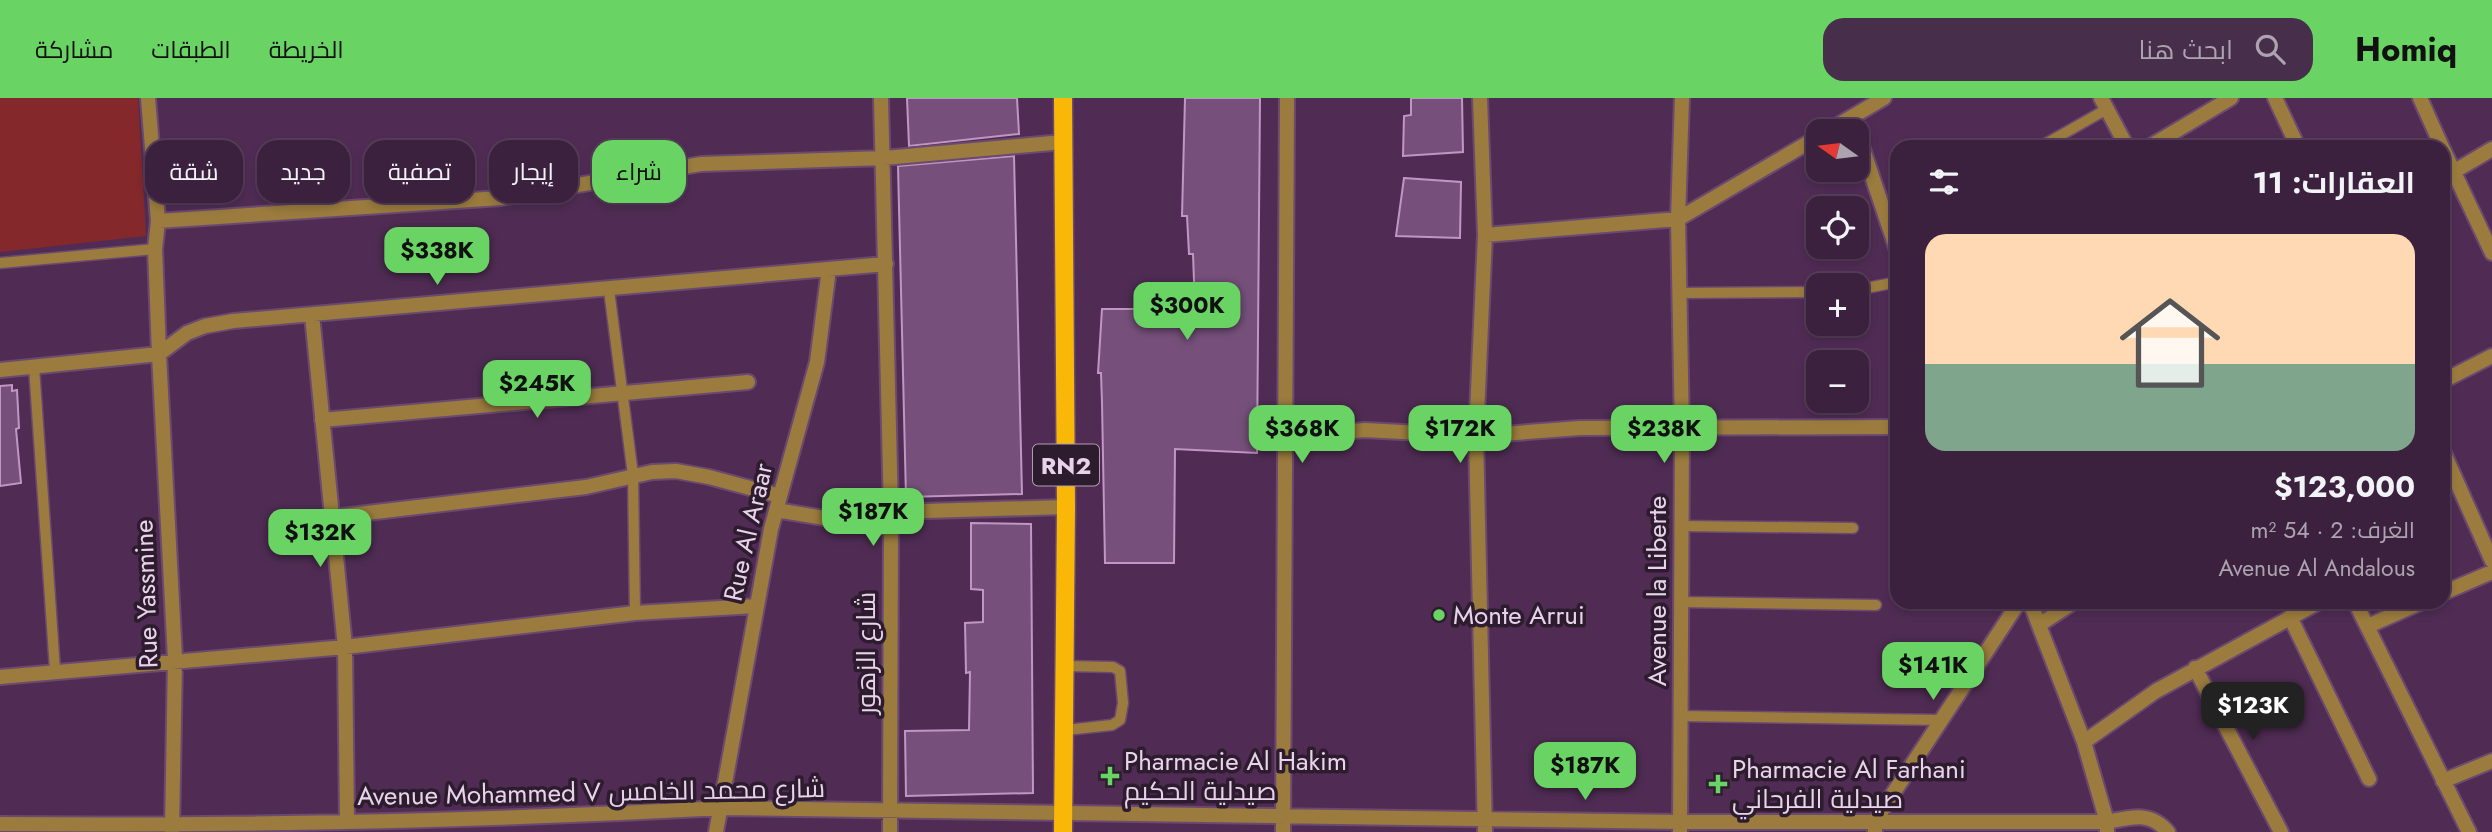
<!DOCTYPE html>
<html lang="ar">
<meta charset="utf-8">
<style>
:root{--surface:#3c213f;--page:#472e4a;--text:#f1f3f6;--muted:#aca3b0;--line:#553e59;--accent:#69d464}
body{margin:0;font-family:Jost,Cairo,sans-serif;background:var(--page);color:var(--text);direction:rtl;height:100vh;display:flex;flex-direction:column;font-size:26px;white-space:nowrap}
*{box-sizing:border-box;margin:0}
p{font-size:23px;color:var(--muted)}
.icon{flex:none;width:38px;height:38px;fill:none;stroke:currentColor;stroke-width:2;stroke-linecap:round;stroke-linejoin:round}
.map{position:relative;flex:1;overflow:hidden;direction:ltr}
.sheet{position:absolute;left:1890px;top:42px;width:560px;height:469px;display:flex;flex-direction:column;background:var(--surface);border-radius:21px;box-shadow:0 4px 10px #0003,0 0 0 2px var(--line);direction:rtl}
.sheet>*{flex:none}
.top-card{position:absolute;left:21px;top:42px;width:665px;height:63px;direction:rtl;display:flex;gap:14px}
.needle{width:46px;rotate:284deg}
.tools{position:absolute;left:1806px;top:21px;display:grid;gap:14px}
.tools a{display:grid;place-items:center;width:63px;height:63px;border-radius:14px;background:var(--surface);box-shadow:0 4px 10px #0003,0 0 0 2px var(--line);font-size:35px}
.price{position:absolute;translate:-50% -60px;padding:0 16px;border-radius:14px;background:var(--accent);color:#111;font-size:23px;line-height:46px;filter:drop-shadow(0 2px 4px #0008)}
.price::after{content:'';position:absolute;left:50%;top:42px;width:21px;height:16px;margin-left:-10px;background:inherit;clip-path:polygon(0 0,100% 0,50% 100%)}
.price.selected{background:#222;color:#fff}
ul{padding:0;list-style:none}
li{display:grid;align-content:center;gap:14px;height:371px;padding:0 35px}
li span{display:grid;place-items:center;height:217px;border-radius:21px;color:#555}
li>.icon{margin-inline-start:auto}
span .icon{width:126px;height:126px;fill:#fffc;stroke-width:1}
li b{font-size:30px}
h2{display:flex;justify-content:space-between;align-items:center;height:84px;padding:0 35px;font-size:30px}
.pill{padding:0 24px;border-radius:21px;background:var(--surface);box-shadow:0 4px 10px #0003,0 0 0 2px var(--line);font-size:24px;line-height:63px}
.pill.selected{background:var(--accent);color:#111}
header{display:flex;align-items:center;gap:42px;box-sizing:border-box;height:98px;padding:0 35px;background:var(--accent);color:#111}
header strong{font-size:33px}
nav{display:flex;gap:38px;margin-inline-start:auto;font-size:24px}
.search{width:490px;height:63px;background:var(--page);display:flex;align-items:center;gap:18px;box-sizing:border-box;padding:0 24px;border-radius:21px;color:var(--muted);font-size:26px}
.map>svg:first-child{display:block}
.green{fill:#84282b}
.building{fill:#76507b;stroke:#c096c5;stroke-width:2}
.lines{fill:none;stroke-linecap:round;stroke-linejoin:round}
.lane-casing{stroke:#6b4a6f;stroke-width:13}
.street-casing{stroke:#6b4a6f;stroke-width:18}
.primary-casing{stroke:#6b4a6f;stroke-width:21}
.lane{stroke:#9b7c3e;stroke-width:10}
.street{stroke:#9b7c3e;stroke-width:14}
.primary{stroke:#f9b808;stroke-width:18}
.poi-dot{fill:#69d464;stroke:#2c1c2e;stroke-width:2.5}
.labels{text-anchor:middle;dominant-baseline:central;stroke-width:7;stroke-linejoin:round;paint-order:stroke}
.shield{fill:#2c1c2e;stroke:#b09cb2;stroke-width:2}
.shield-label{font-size:24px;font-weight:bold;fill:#e8d3eb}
.street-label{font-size:26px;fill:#e8d3eb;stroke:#2c1c2e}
.poi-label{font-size:26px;fill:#e8d3eb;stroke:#2c1c2e;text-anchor:start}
</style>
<header>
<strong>Homiq</strong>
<div class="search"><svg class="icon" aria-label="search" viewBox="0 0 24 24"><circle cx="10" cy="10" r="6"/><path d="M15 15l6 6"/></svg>ابحث هنا</div>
<nav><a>الخريطة</a><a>الطبقات</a><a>مشاركة</a></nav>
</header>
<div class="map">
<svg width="2492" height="734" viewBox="0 0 2492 734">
<rect width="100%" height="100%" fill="#502c54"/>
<path class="green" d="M0,0H138L146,138L0,154Z"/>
<path class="building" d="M907,0H1017L1019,36L909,48Z
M1185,0H1260L1257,355L1175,351L1174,465H1105L1102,305L1101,275H1098L1102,211H1195L1193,156H1189L1187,118H1182Z
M1411,0H1462L1463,54L1403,58L1404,18L1411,17Z
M1014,58L1022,396L906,399L898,68Z
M1404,80L1461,84L1460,140L1396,138Z
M12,287V293L17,292L19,330L16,331L21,385L0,388V288Z
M971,425L1031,426L1033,695L906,698L905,633L969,632L970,574L966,575L965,525L983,524V492L971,491Z"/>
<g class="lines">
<g class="lane-casing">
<path id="lane" d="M2040,49L2107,11
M0,165L155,151
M609,192L633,377L635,515
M1857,192L1897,184
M1679,195L1818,194
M34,269L55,572
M1682,428L1853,430
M1681,504L1876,507
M1066,568L1113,569L1120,573L1123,605L1120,622L1112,627L1066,632
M1680,618L1942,622"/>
</g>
<g class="street-casing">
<path id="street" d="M148,0L158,123L155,151L159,256L175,561L172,734
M881,0L891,414L890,734
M1480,0L1485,137L1476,338L1485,734
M2101,0L2127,49
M2275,0L2298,49
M2420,0L2442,49
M1852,19L1897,152
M1828,33L1884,0
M2149,49L2231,0
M2443,51L2492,155
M2443,80L2492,51
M158,123L501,100L701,66L884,60L1063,44
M1485,137L1678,121L1818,39
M312,217L345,549L347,723
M0,272L159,256L187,235L205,228L233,223L886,166
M2443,283L2492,258
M322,322L748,284
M1284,339L1365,332L1476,338L1580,330L1897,329
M2443,353L2492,463
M776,412L891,431
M891,414L1066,409
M333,419L586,389L652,374L676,373L709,379L780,398
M2443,495L2492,474
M2030,504L2084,644L2107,724V734
M2355,504L2469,734
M2290,519L2369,681
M2039,527L2074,504
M2368,528L2422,504
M2195,570L2281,734
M0,579L345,549L635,515L756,508
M2084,644L2156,593L2319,504
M2443,683L2492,663
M0,726C241,728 482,723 723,710L1680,724H2107C2131,719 2150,713 2168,734
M716,734L771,431L817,264L829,171
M1283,734L1287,0
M1680,734L1682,332L1678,121L1682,0
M1875,734V723L2019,504"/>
</g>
<g class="primary-casing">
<path id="primary" d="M1063,0L1066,409L1063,734"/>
</g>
<use href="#lane" class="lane"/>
<use href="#street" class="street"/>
<use href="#primary" class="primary"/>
</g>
<g class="poi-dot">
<circle cx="1439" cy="517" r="7"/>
<path d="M1106.5 667.5h7v7h7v7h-7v7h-7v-7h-7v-7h7z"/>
<path d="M1714.5 675.5h7v7h7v7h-7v7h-7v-7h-7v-7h7z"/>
</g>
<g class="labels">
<rect class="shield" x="1033" y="346.5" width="66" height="41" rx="5"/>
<g class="shield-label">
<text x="1066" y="367">RN2</text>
</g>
<g class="street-label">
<text transform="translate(748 434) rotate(-77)">Rue Al Araar</text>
<text transform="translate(1657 493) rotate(-90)">Avenue la Liberte</text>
<text transform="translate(146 496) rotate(-92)">Rue Yassmine</text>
<text transform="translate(866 555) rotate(-90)">شارع الزهور</text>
<text transform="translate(591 694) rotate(-1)">Avenue Mohammed V شارع محمد الخامس</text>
</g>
<g class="poi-label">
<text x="1453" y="517">Monte Arrui</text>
<text x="1124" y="663">Pharmacie Al Hakim<tspan x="1124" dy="30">صيدلية الحكيم</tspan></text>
<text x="1732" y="671">Pharmacie Al Farhani<tspan x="1732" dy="30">صيدلية الفرحاني</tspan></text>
</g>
</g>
</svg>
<div class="tools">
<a><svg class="needle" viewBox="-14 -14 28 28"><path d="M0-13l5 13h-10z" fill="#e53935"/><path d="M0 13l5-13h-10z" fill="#aca3b0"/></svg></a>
<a><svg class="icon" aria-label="locate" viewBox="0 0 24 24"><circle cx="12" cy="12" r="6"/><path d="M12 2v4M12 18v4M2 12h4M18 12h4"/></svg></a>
<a>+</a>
<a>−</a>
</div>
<b class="price" style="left:437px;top:189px">$338K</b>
<b class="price" style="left:1187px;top:244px">$300K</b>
<b class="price" style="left:537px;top:322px">$245K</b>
<b class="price" style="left:1302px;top:367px">$368K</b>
<b class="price" style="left:1460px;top:367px">$172K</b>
<b class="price" style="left:1664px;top:367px">$238K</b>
<b class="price" style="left:873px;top:450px">$187K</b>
<b class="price" style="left:320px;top:471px">$132K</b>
<b class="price" style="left:1933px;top:604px">$141K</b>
<b class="price selected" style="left:2253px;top:644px">$123K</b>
<b class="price" style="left:1585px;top:704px">$187K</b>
<div class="top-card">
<a class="pill selected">شراء</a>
<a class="pill">إيجار</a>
<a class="pill">تصفية</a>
<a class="pill">جديد</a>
<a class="pill">شقة</a>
</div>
<section class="sheet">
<h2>العقارات: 11<svg class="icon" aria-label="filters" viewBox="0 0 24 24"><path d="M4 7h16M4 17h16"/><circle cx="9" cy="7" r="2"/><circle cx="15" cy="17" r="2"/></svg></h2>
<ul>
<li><span style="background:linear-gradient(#ffd9b3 60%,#7fa58c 0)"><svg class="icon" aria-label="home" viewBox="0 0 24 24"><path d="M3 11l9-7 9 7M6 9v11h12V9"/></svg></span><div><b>$123,000</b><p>الغرف: 2 · 54 m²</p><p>Avenue Al Andalous</p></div></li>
</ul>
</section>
</div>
